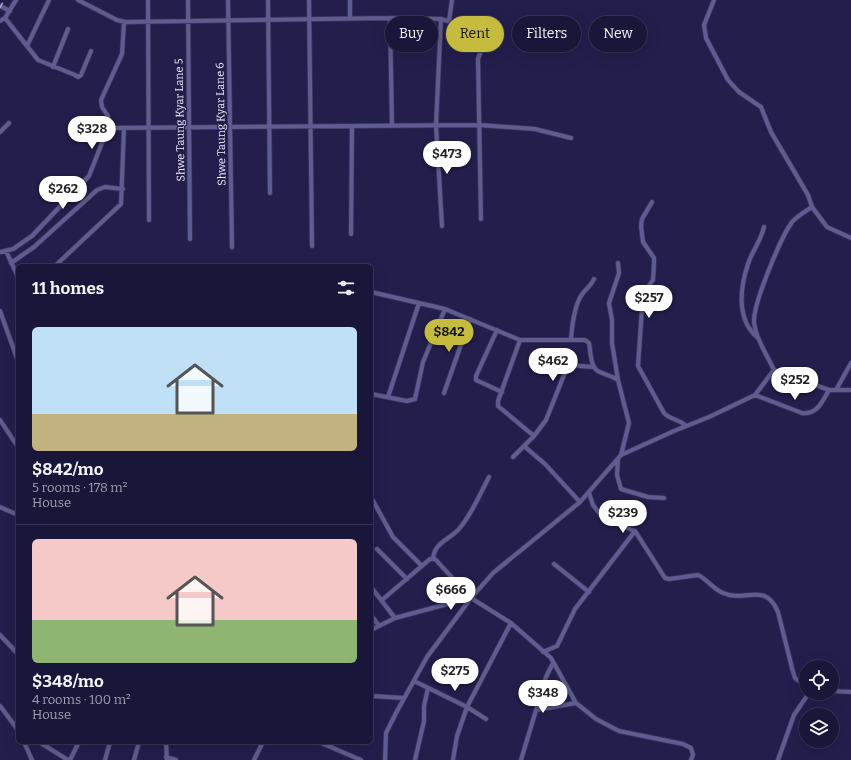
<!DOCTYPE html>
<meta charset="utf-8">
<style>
:root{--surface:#1a1639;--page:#231f41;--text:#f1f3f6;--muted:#9f9fae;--line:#383553;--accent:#c5bc3d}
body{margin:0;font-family:Bitter,serif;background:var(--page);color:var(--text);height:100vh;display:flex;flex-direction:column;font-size:15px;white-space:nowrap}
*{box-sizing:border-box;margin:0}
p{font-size:13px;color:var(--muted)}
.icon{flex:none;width:22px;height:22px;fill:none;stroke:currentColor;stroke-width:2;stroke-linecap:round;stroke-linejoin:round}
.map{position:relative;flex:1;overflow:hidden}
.side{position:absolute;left:16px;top:264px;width:357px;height:480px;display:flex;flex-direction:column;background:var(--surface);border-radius:6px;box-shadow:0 4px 16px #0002,0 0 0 1px var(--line)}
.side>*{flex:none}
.top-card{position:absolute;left:385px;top:16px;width:380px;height:36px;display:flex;gap:8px}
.controls{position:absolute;left:799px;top:660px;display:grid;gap:8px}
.controls a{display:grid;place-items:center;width:40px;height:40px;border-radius:50%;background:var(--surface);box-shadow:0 4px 16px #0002,0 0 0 1px var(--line);font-size:20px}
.price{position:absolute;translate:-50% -34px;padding:0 9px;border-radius:14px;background:#fff;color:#222;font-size:13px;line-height:26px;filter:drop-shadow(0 1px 2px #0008)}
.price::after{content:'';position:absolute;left:50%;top:24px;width:12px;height:9px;margin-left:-6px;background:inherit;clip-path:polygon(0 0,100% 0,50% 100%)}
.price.active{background:var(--accent);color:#111}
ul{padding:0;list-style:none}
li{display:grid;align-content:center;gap:8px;height:212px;padding:0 16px}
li+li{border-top:1px solid var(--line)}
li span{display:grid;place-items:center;height:124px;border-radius:6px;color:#555}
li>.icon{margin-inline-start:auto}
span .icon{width:72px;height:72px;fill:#fffc;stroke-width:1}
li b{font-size:17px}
h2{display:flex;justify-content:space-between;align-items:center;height:48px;padding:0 16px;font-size:17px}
.chip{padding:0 14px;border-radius:18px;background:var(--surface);box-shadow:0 4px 16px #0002,0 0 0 1px var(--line);font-size:14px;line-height:36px}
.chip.active{background:var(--accent);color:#111}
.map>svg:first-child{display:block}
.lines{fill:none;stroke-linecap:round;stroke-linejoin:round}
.street-casing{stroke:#3f375c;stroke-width:5.5}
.street{stroke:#5f5c91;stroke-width:4}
.rail{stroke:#a8a7be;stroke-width:1.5;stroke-dasharray:6 3;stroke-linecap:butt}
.labels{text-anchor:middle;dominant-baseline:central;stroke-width:3;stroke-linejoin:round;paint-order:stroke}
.street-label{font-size:11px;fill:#eeeefa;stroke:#231e4c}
</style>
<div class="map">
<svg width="851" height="760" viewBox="0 0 851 760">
<rect width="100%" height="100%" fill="#231e4c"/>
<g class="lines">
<g class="street-casing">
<path id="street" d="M78,0L117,20L125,22L390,18L441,19L462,25L478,32L482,38L483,45L478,59L481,219
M148,0L149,220
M188,0L190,239
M228,0L232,247
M268,0L270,193
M309,0L312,246
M350,0V18
M714,0L704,25L706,38L728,80L739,92L761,107L771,132L808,195L812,207L827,227L851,238
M0,6L10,11
M5,18L38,60L75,75L78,77L81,75L91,51
M390,18L392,126
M441,19L436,125L442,226
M0,21L5,18L16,0
M449,21L452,0
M27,46L49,0
M53,67L68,29
M109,128L479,125L535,129L571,138
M0,132L9,123
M652,202L642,219L641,226L643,242L654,258V263L653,280L643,294L638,366L664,413C670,420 680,419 686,426
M812,207C806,211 797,216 792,222C781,237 753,304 754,322C756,339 767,355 774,370L829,390H836L851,363
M351,234L352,126
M6,251L18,277
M0,252L13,249L32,236L89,176L109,125L108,116L102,107L101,100L122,54L124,22
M11,263L34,247L97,190L105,187L123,189
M55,266L121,204L124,128
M371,292L445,309L520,340H585L589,343C591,352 590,369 600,372C606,375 612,376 618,380
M0,311L18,361
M497,330L476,376V380L502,392
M758,338C736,320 740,288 748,264C752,251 761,241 764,227
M571,339C572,326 574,304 583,293C587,288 591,286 594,279
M520,340L498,401V406L534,436
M836,390H851
M444,393L470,319
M371,394L407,401L415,399L423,362L445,309
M755,395L802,413C817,415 822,402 829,390
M388,397L419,303
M0,420L18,447
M524,446L545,464L580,502
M621,455L674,431L709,417L755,395L774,370
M513,457L534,436L546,420L568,365L593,367
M618,459L617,475L621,489L648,497L664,498
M589,493L593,505L604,519L635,531L665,578L669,579L698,575C707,579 713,589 723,593C745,603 765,581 778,612L792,668L795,678L806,686
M371,497L393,537L422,566
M0,507L18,515
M377,549L407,579
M433,558C435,542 449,540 459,529C472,514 480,494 489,477
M554,564L589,592
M371,587L395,618
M382,600L430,559H435L471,598L511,623L551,658L576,703L596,719L619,731L683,744L691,748L693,755L691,760
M371,615L379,626
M371,630L395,618L470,598
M0,635L18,654
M16,652L18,643
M543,652L557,646L575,609L635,531
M414,681L467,707L486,719
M832,691L851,692
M371,696L404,698
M0,706L18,730
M536,710L576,703
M24,742L32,760
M39,742L68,760
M166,742L167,760
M319,742L361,760
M166,757L176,760
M70,760L79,742
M105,760L110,742
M134,760L139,742
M254,760L263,742
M385,760L386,733L396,713L427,657L471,598L493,573L580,502L621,455L629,423L618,380L612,343V320L609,303L619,273L618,263
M415,760L424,721V706L428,688
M453,760L457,736L467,707L511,623
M521,760L546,677L553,663
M778,760L794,715L809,693"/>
</g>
<use href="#street" class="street"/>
<path class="rail" d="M0,8L4,0"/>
</g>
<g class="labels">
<g class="street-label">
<text transform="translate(180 120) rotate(-91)">Shwe Taung Kyar Lane 5</text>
<text transform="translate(221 124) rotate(-91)">Shwe Taung Kyar Lane 6</text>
</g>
</g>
</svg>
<div class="controls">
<a><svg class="icon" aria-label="locate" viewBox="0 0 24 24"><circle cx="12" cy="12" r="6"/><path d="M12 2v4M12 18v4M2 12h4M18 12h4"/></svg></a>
<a><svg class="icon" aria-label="layers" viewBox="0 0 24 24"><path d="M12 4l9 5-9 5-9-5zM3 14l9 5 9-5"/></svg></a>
</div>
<b class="price" style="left:92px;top:150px">$328</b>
<b class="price" style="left:447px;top:175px">$473</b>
<b class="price" style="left:63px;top:210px">$262</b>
<b class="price" style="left:649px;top:319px">$257</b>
<b class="price active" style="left:449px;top:353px">$842</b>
<b class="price" style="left:553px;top:382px">$462</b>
<b class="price" style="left:795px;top:401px">$252</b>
<b class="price" style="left:623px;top:534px">$239</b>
<b class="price" style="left:451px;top:611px">$666</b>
<b class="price" style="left:455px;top:692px">$275</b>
<b class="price" style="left:543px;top:714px">$348</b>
<div class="top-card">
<a class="chip">Buy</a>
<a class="chip active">Rent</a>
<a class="chip">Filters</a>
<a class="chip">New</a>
</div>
<section class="side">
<h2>11 homes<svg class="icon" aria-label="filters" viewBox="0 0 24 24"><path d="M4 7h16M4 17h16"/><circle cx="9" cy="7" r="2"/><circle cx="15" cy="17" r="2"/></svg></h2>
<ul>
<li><span style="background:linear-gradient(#bfe0f5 70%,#c2b280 0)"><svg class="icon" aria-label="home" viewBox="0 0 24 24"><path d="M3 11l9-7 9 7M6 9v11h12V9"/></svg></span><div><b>$842/mo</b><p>5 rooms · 178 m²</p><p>House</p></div></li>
<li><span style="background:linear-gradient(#f6c9c9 65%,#8fb573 0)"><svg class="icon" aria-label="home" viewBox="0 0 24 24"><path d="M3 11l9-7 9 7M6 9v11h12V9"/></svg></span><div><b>$348/mo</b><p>4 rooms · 100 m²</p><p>House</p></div></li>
</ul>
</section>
</div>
